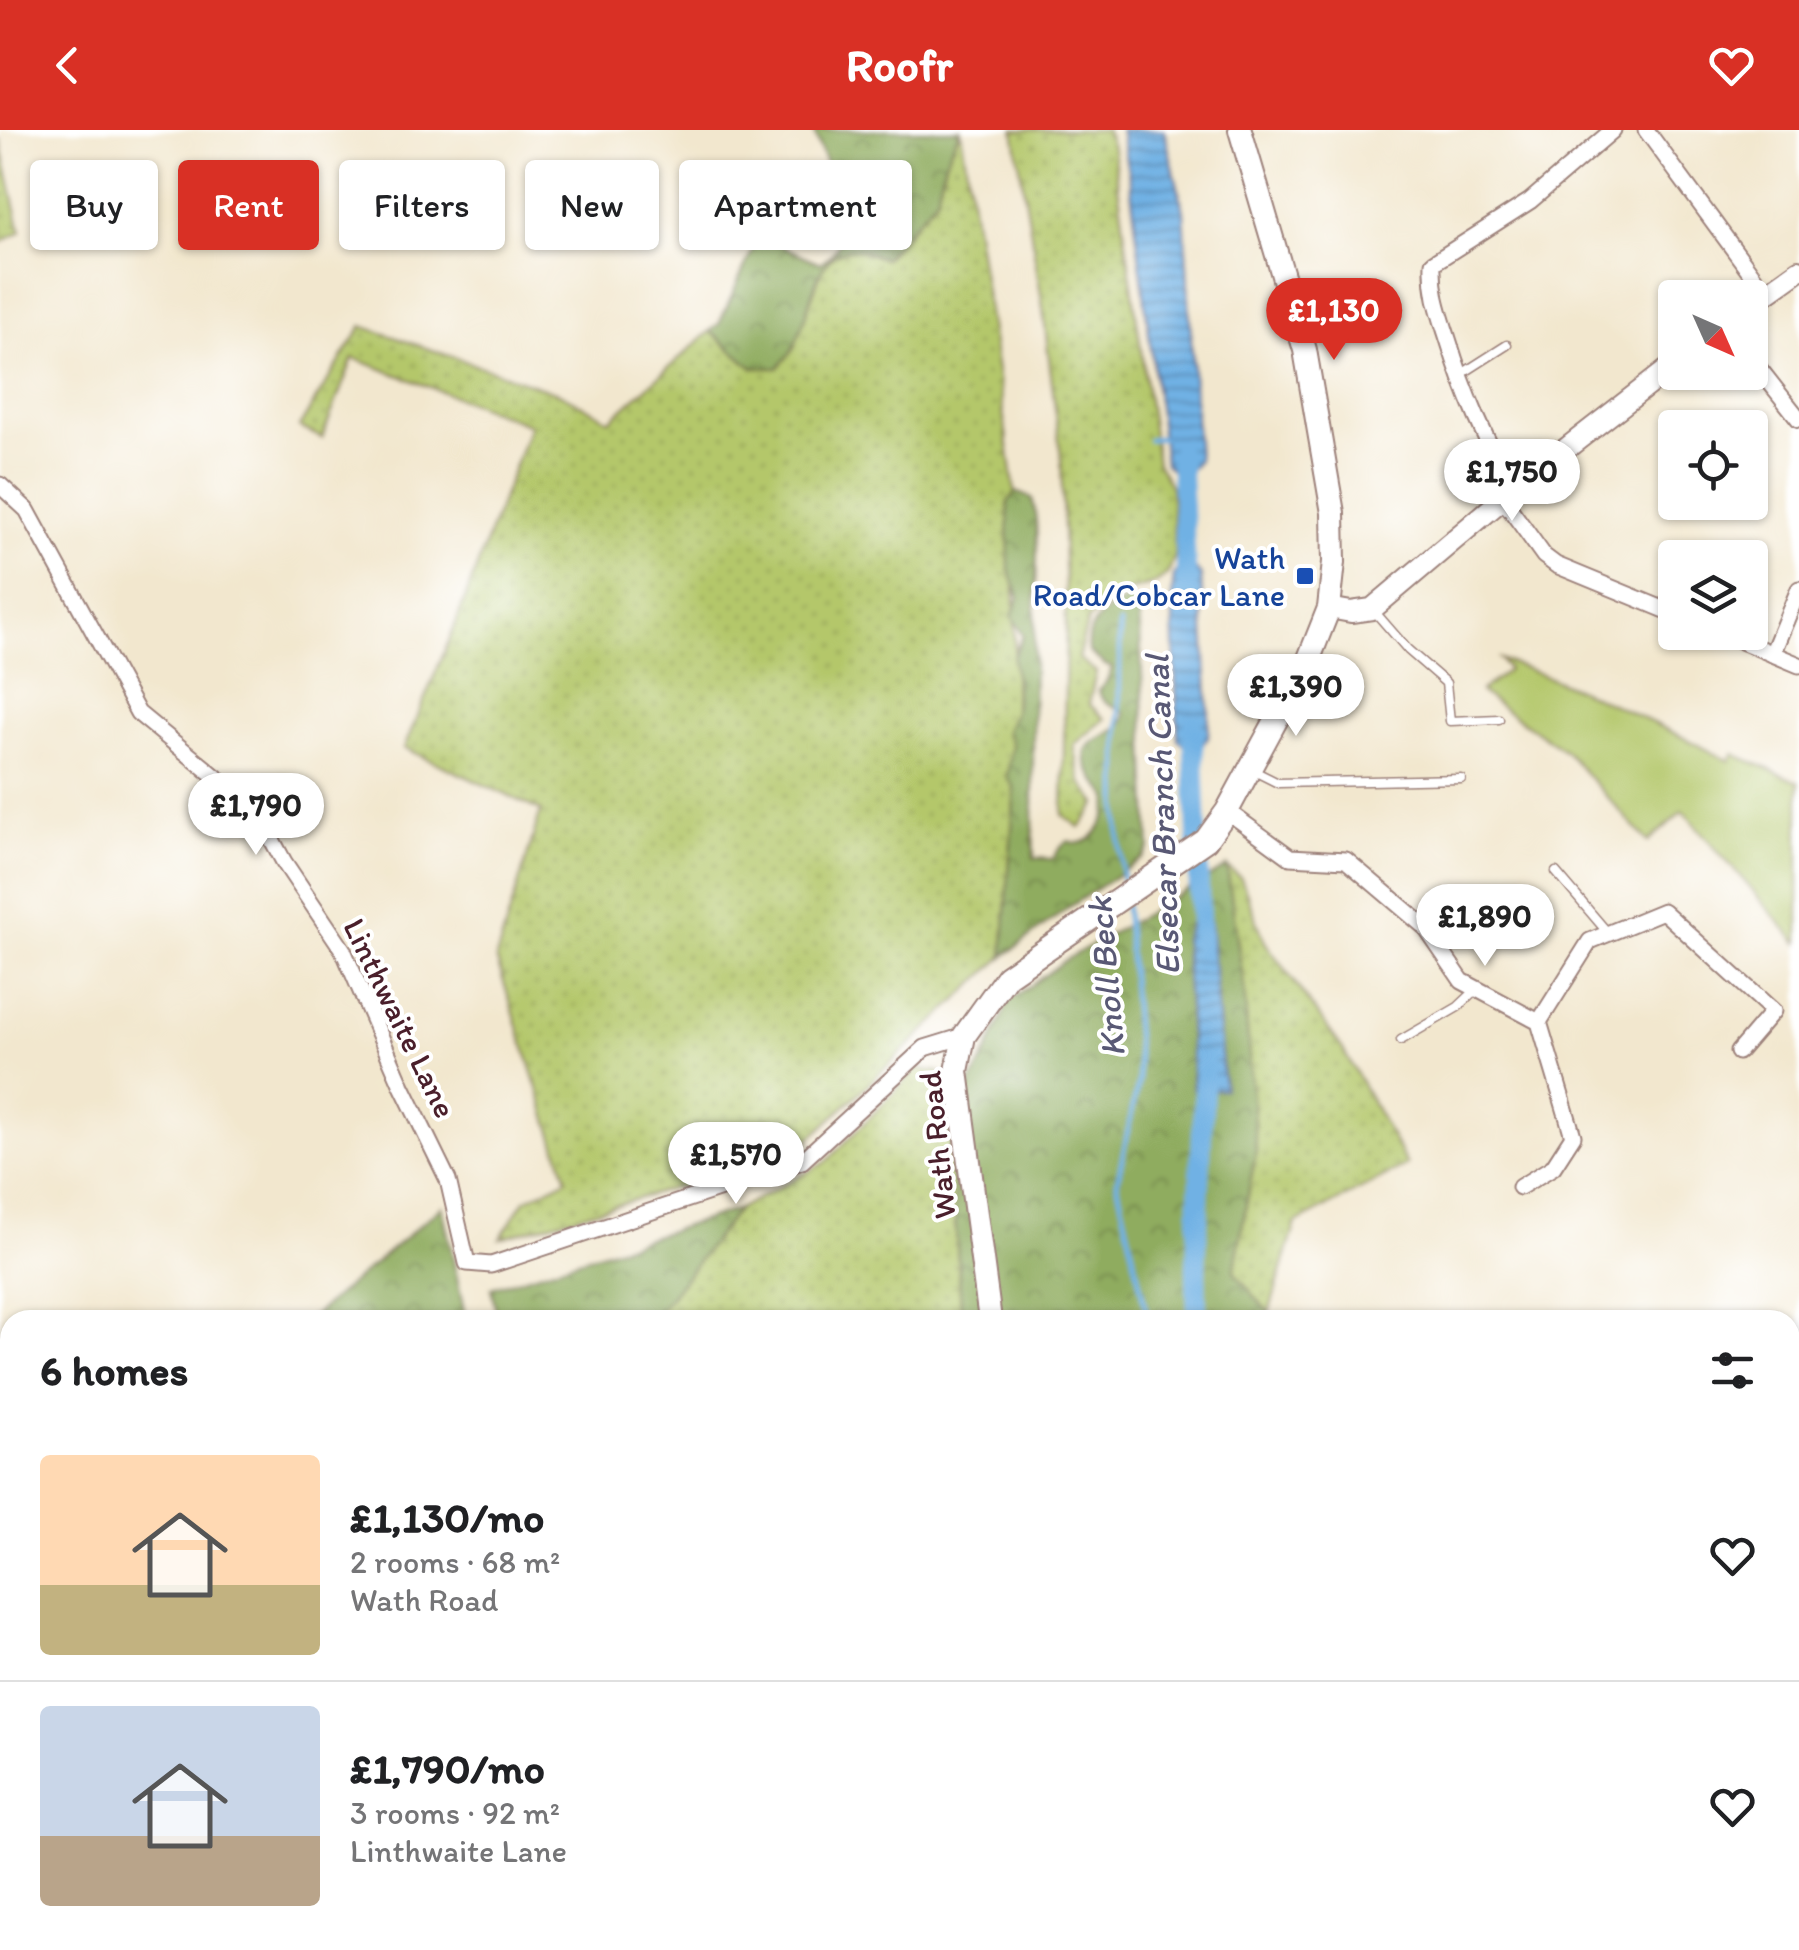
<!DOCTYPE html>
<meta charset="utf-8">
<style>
:root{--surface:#fff;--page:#f2f2f2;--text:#202124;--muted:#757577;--line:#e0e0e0;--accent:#d93025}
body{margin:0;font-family:Itim,sans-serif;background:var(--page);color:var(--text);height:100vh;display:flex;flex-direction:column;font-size:38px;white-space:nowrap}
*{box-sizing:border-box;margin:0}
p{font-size:32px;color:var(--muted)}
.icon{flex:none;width:55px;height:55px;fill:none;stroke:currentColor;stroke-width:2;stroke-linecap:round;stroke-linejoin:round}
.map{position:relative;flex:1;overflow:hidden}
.details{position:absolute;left:0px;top:1180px;width:1800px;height:640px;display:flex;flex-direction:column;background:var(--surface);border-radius:30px 30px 0 0;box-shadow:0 2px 8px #0004}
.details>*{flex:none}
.banner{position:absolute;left:30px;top:30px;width:1000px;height:90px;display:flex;gap:20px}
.needle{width:65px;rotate:135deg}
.tools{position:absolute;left:1658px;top:150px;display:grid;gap:20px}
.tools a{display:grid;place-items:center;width:110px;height:110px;border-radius:10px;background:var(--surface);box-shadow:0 2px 8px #0004;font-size:50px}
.price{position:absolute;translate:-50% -85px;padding:0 22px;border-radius:35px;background:#fff;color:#222;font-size:32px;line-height:65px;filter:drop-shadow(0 2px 5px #0008)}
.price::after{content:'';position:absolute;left:50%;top:60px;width:30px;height:22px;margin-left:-15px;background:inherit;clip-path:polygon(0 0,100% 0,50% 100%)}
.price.current{background:var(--accent);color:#fff}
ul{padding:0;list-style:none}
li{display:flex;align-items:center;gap:30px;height:250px;padding:0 40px}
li+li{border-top:2px solid var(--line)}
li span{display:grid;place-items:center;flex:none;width:280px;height:200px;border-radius:10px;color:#555}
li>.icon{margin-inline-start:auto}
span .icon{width:120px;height:120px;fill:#fffc;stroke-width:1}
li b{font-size:42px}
h2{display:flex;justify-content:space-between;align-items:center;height:120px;padding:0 40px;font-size:42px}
.pill{padding:0 35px;border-radius:10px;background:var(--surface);box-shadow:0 2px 8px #0004;font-size:35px;line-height:90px}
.pill.current{background:var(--accent);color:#fff}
header{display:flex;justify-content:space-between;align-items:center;height:130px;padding:0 40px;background:var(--accent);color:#fff;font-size:45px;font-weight:700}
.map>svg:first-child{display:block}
.grass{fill:url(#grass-dots);stroke:#7f734b;stroke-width:2.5}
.forest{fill:url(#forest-crowns);stroke:#6c6645;stroke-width:2.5}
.garden{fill:#b4c76b;stroke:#7f734b;stroke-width:2.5}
.water{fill:url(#water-rules);stroke:#5d6888;stroke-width:2.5}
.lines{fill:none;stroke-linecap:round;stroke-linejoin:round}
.stream{stroke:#70b1e4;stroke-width:5}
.canal{stroke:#70b1e4;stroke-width:20}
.service-casing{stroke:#9e837c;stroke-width:11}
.minor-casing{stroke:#9e837c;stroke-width:19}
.tertiary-casing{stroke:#9e837c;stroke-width:24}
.secondary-casing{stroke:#9e837c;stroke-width:26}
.service{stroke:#fff;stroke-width:8}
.minor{stroke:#fff;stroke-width:15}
.tertiary{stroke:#fff;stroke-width:20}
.secondary{stroke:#fff;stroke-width:22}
.transit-dot{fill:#1a4fb4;stroke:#fff;stroke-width:4}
.labels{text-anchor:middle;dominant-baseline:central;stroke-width:8;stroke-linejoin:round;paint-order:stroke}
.transit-label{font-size:32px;fill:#164399;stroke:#fff;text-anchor:end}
.street-label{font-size:32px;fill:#4a1f2b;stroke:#fff}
.water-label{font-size:35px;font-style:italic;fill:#595975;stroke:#fff}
</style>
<header><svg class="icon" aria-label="back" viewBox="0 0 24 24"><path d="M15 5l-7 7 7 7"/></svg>Roofr<svg class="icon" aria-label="heart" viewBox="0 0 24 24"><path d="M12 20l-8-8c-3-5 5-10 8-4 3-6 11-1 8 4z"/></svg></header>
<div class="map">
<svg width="1799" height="1820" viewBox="0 0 1799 1820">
<defs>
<pattern id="grass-dots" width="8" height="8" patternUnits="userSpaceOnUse" patternTransform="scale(2.5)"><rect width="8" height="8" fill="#b4c76b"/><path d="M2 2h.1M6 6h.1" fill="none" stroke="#9caa5d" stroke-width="1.8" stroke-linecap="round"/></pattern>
<pattern id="forest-crowns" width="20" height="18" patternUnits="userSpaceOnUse" patternTransform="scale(2.5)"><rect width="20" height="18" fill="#8fac5f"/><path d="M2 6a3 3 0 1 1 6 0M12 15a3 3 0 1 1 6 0" fill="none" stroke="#778b4f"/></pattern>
<pattern id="water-rules" width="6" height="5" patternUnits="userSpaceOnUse" patternTransform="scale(2.5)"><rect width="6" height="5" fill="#70b1e4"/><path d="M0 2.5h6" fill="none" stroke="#5e8fb9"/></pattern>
</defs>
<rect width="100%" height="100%" fill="#fff"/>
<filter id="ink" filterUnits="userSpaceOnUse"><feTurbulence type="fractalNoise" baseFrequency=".01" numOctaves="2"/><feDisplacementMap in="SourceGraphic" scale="20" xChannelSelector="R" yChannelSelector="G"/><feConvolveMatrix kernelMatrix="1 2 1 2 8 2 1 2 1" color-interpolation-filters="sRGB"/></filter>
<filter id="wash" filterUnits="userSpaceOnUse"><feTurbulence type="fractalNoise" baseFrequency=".0048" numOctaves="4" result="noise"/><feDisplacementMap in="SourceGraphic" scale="40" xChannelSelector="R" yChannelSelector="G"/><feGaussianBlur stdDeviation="2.25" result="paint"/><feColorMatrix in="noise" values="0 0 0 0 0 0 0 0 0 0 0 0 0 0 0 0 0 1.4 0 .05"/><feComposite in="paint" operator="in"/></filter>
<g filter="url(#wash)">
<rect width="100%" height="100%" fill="#f2e7ce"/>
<path class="grass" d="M961,0L1015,362L1014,670L1003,827L794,1024L500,1108L525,1070L567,1049L496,828L541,681L404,618L451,506L530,295L353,228L322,308L299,297L362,196L561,264L610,290L710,201L753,238L793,219L824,133L840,113L884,129L936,69L945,32Z
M1014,0H1106L1113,20L1157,333L1171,357L1175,426L1167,445L1156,453L1123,463L1088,490L1078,528L1096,542L1089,574L1105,589L1074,615L1081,652L1097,674L1080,698L1063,685L1066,494L1061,327L1042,171Z
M0,9L21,101L0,113Z
M1227,737L1241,748L1265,812L1342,918L1407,1035L1296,1093L1269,1183L1234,1142L1256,1021Z
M918,938L940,942L949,995L962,1190H907L899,1186V1190H652L738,1079L826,1032Z
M0,1514L10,1519V1686L0,1680Z
M1542,1810H1784L1788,1820H1547Z"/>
<path class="forest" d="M813,0H960L945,32L936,69L883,129C811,90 816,179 792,220C789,226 782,232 778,238H753L710,201L719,194L759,106L820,133C827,128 833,124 837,116C851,87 824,29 813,0Z
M1015,362L1032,368C1041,396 1035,458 1035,490C1033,570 1032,649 1034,728L1053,729C1056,724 1059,719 1063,715C1073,707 1068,714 1079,713C1099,710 1108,686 1109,668C1102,657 1091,647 1087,635C1076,602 1122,612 1125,583L1103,570L1098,561L1107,551L1112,538L1105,535L1089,522C1085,491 1105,481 1129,469L1136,472L1139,479L1150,718L1143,728L1072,775L1003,827L1014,670V657L1007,648L1012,615L1006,601L1014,582L1016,562L1013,527L1023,505L1012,486L1019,467L1009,440L1008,372Z
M1227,737L1244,857L1256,1021L1234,1142L1269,1183L1271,1190H962L949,995L987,922L1009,871L1067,829Z
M442,1076L466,1190H308Z
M738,1079L652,1190H498L491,1158Z
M781,1810H958L961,1820H772Z
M1130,1810H1542L1547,1820H1133Z"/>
<path class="garden" d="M1500,529C1579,557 1656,593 1730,631L1734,624L1799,652V814L1683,681L1648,712L1565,621L1480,562L1508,540Z"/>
<path class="water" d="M1120,0H1164L1184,80L1198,330L1182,348L1165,334L1130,51Z
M1186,431L1201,445L1209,580L1208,608L1195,622L1178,610L1172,466L1174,444Z
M1192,789L1210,791L1224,959L1193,960L1184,808Z"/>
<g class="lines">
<path class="stream" d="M1149,309L1162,308
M1120,494L1118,684L1123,756
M1125,772L1139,949L1117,1052L1148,1190
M1412,1810L1416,1820"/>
<path class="canal" d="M1180,324L1187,454
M1193,598L1201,814
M1197,1190L1196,1137L1205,933
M1479,1810L1484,1820"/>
</g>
</g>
<g filter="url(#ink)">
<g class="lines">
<g class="service-casing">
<path id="service" d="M1460,245L1507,215
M1375,482L1408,520L1446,553L1450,591L1499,589
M1254,641L1278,653L1461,649
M1556,742L1608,803
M1401,910L1458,877L1476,860"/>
</g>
<g class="minor-casing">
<path id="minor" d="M1646,0L1765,162
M1750,227L1799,289
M0,355L27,380L138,583L256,680L284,732L343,820L402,956L448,1050L467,1133L491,1135L802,1031L925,918L964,906
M1513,360C1485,309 1465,265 1448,209C1439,181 1432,163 1433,133L1530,71L1613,0
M1503,369L1544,426L1556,435L1675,484
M1720,502L1799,535
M1772,524L1799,459
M1227,681L1290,727L1346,730L1425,797L1462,851L1539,892L1573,1006L1553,1037L1520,1057
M1539,892L1590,811L1663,781L1773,881L1738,922"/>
</g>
<g class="tertiary-casing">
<path id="tertiary" d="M1750,175L1799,140
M1329,478L1351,482L1372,479L1513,360L1675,234"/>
</g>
<g class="secondary-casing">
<path id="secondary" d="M990,1190L957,941L964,906L1007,846L1206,710L1227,681L1308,531L1329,478L1334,432L1333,383L1305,220L1240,0
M1228,1810L1232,1820"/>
</g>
<use href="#service" class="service"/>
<use href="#minor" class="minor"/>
<use href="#tertiary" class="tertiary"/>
<use href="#secondary" class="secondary"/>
</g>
</g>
<rect class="transit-dot" x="1295" y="436" width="20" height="20" rx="5"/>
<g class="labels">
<g class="transit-label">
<text x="1285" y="428">Wath<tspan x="1285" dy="37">Road/Cobcar Lane</tspan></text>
</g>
<g class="street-label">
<text transform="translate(400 888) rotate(64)">Linthwaite Lane</text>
<text transform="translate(937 1015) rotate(-96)">Wath Road</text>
</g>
<g class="water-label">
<text transform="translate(1162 685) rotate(-92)">Elsecar Branch Canal</text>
<text transform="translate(1106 847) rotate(-95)">Knoll Beck</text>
</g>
</g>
</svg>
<div class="tools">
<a><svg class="needle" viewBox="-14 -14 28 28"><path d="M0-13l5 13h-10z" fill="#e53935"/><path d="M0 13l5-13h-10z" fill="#757577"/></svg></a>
<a><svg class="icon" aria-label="locate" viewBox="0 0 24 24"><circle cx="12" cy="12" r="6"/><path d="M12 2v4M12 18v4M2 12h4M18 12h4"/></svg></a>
<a><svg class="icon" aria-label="layers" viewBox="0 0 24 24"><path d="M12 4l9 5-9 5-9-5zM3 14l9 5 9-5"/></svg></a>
</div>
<b class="price current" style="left:1334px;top:233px">£1,130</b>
<b class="price" style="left:1512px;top:394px">£1,750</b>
<b class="price" style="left:1296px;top:609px">£1,390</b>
<b class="price" style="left:256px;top:728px">£1,790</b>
<b class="price" style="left:1485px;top:839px">£1,890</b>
<b class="price" style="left:736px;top:1077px">£1,570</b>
<div class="banner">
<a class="pill">Buy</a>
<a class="pill current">Rent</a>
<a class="pill">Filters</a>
<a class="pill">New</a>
<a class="pill">Apartment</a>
</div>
<section class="details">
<h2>6 homes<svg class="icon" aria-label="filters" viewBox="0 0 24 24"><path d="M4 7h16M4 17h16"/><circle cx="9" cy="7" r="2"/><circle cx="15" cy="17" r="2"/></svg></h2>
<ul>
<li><span style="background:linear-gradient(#ffd9b3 65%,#c2b280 0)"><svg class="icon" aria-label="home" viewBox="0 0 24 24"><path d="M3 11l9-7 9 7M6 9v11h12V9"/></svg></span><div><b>£1,130/mo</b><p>2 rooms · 68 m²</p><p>Wath Road</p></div><svg class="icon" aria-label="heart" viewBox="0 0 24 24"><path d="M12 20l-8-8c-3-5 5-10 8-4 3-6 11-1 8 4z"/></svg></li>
<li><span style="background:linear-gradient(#c9d6e8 65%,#b9a48a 0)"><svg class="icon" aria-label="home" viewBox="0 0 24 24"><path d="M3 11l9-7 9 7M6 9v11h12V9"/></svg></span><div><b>£1,790/mo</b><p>3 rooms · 92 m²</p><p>Linthwaite Lane</p></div><svg class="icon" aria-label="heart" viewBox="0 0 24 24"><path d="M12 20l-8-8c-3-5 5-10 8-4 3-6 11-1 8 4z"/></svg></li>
</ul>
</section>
</div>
